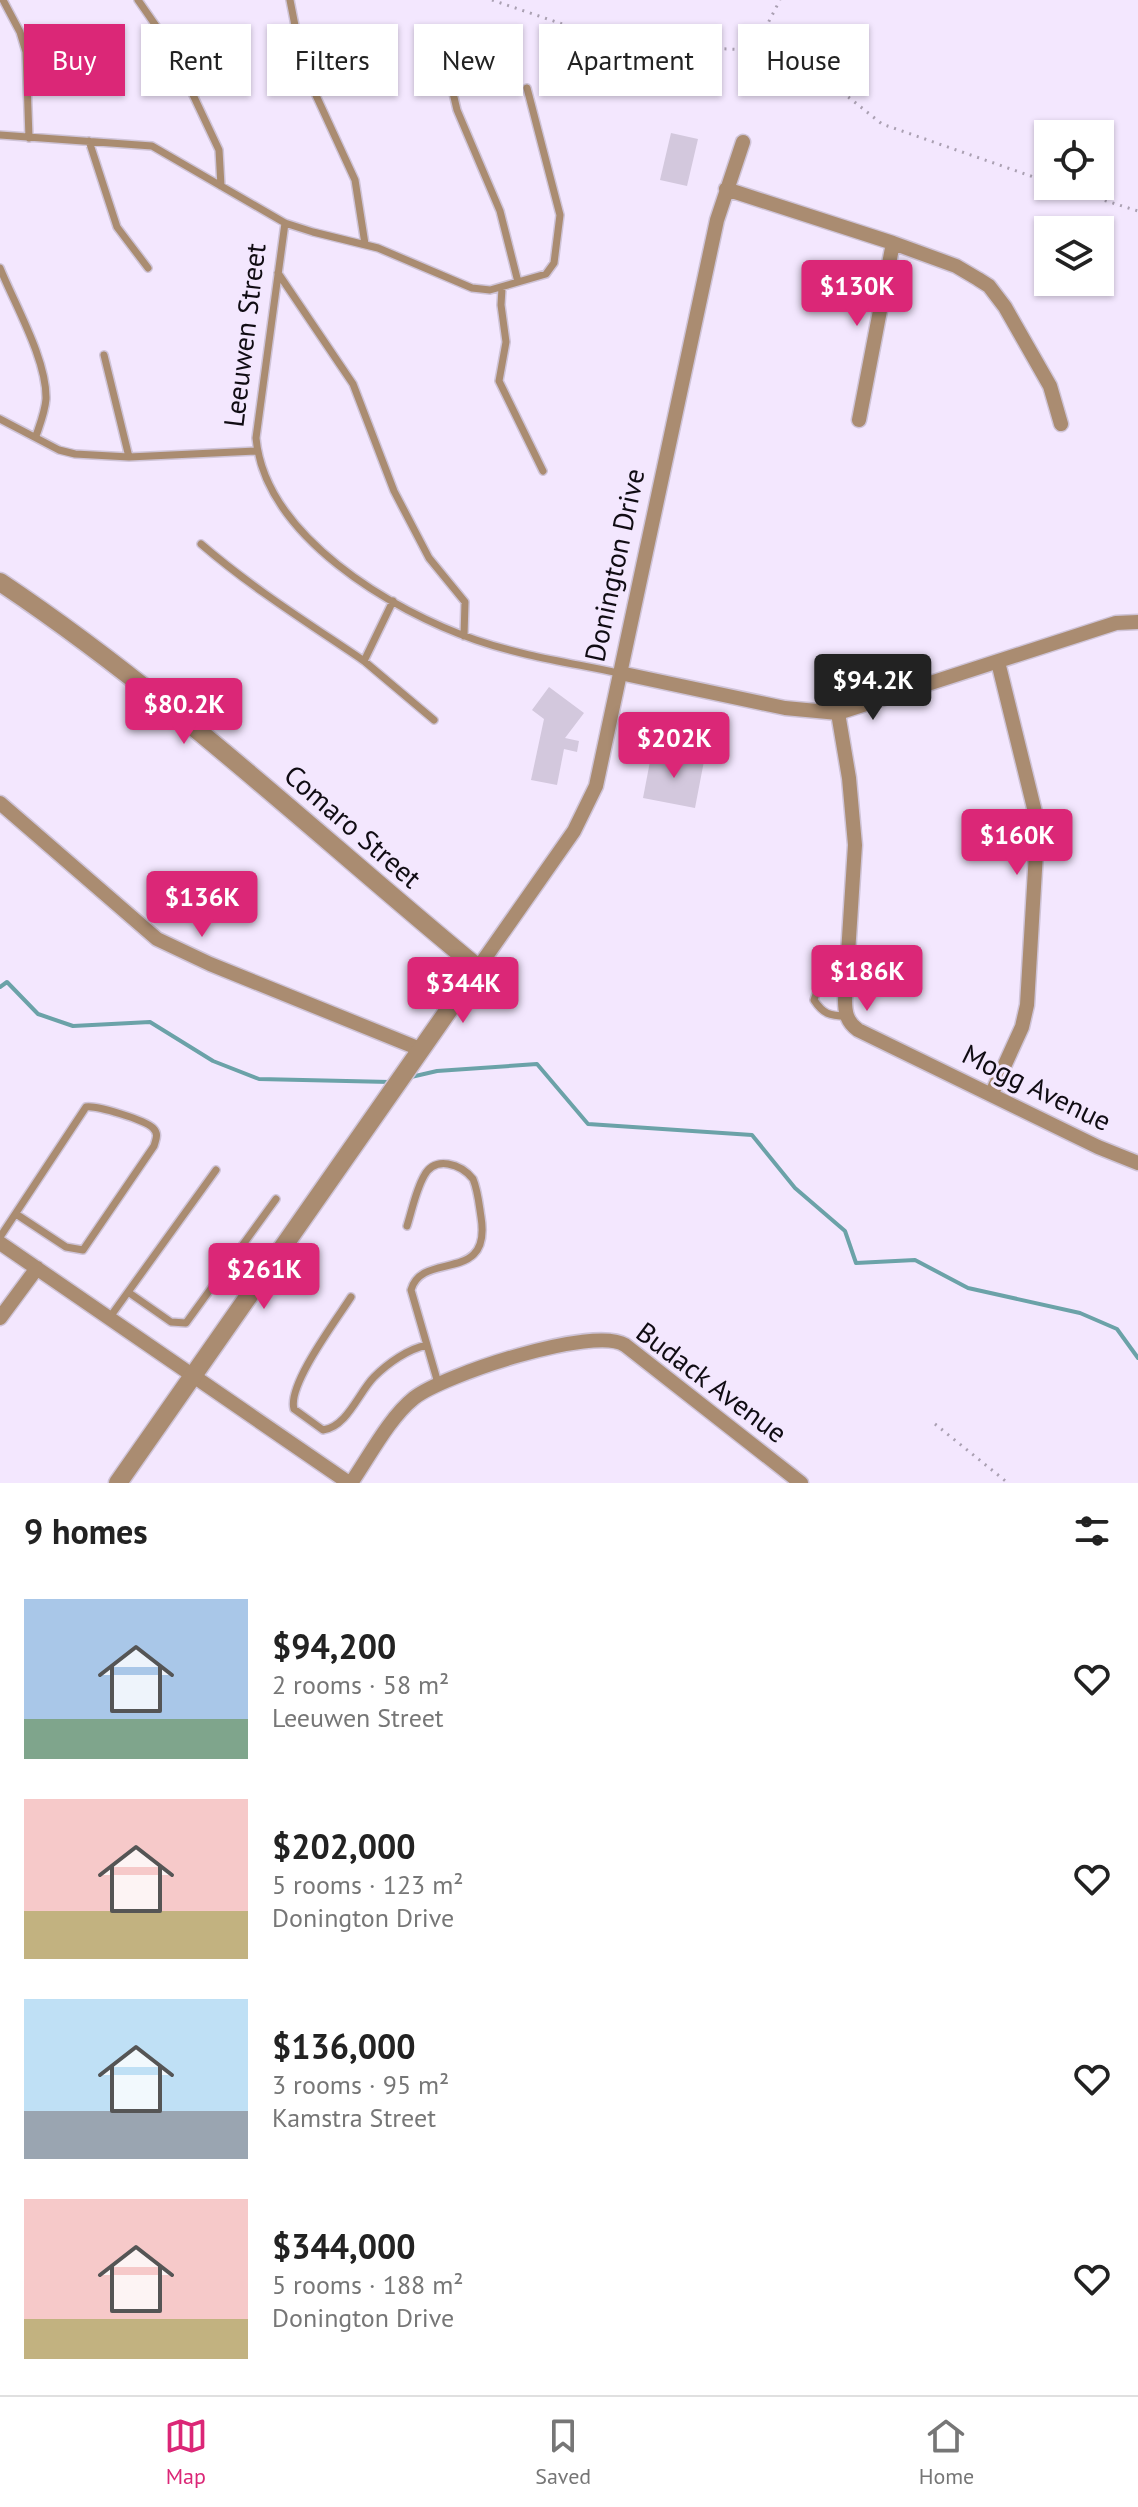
<!DOCTYPE html>
<meta charset="utf-8">
<style>
:root{--surface:#fff;--page:#f6f6f6;--text:#222;--muted:#767676;--line:#e0e0e0;--accent:#db2777}
body{margin:0;font-family:"PT Sans",sans-serif;background:var(--page);color:var(--text);height:100vh;display:flex;flex-direction:column;font-size:30px;white-space:nowrap}
*{box-sizing:border-box;margin:0}
p{font-size:26px;color:var(--muted)}
.icon{flex:none;width:44px;height:44px;fill:none;stroke:currentColor;stroke-width:2;stroke-linecap:round;stroke-linejoin:round}
.map{position:relative;height:1483px;overflow:hidden}
.drawer{display:flex;flex-direction:column;background:var(--surface);flex:1}
.drawer>*{flex:none}
.top-card{position:absolute;left:24px;top:24px;width:1090px;height:72px;display:flex;gap:16px}
.controls{position:absolute;left:1034px;top:120px;display:grid;gap:16px}
.controls a{display:grid;place-items:center;width:80px;height:80px;border-radius:0px;background:var(--surface);box-shadow:0 2px 6px #0004;font-size:40px}
.price{position:absolute;translate:-50% -68px;padding:0 18px;border-radius:8px;background:var(--accent);color:#fff;font-size:26px;line-height:52px;filter:drop-shadow(0 2px 4px #0008)}
.price::after{content:'';position:absolute;left:50%;top:48px;width:24px;height:18px;margin-left:-12px;background:inherit;clip-path:polygon(0 0,100% 0,50% 100%)}
.price.active{background:#222;color:#fff}
ul{padding:0;list-style:none}
li{display:flex;align-items:center;gap:24px;height:200px;padding:0 24px}
li span{display:grid;place-items:center;flex:none;width:224px;height:160px;border-radius:0px;color:#555}
li>.icon{margin-inline-start:auto}
span .icon{width:96px;height:96px;fill:#fffc;stroke-width:1}
li b{font-size:34px}
h2{display:flex;justify-content:space-between;align-items:center;height:96px;padding:0 24px;font-size:34px}
.pill{padding:0 28px;border-radius:0px;background:var(--surface);box-shadow:0 2px 6px #0004;font-size:28px;line-height:72px}
.pill.active{background:var(--accent);color:#fff}
.tabs{display:flex;justify-content:space-around;align-items:center;height:112px;border-top:2px solid var(--line);background:var(--surface);font-size:22px;color:var(--muted)}
.tabs a{display:grid;justify-items:center;gap:4px}
.tabs .active{color:var(--accent)}
.map>svg:first-child{display:block}
.lines{fill:none;stroke-linecap:round;stroke-linejoin:round}
.stream{stroke:#6ba2a8;stroke-width:4}
.building{fill:#d3c8dd}
.service-casing{stroke:#cfc4d8;stroke-width:10}
.minor-casing{stroke:#cfc4d8;stroke-width:17}
.tertiary-casing{stroke:#cfc4d8;stroke-width:21}
.path{stroke:#aaa0b2;stroke-width:3;stroke-dasharray:2 6;stroke-linecap:butt}
.service{stroke:#aa8c71;stroke-width:7}
.minor{stroke:#aa8c71;stroke-width:14}
.tertiary{stroke:#aa8c71;stroke-width:18}
.labels{text-anchor:middle;dominant-baseline:central;stroke-width:6;stroke-linejoin:round;paint-order:stroke}
.street-label{font-size:28px;fill:#100c13;stroke:#f3e7fe}
</style>
<div class="map">
<svg width="1138" height="1483" viewBox="0 0 1138 1483">
<rect width="100%" height="100%" fill="#f3e7fe"/>
<g class="lines">
<path class="stream" d="M0,987L7,982L38,1014L73,1026L150,1022L213,1061L259,1079L390,1082
M411,1077L437,1071L537,1064L588,1124L752,1135L795,1188L845,1231L856,1263L915,1260L968,1288L1080,1313L1117,1329L1138,1358"/>
</g>
<path class="building" d="M671,133L698,139L687,186L660,180Z
M549,687L584,713L565,738L579,741L577,752L564,749L557,785L531,780L544,719L532,710Z
M652,751L704,761L695,808L643,798Z"/>
<g class="lines">
<g class="service-casing">
<path id="service" d="M3,0L20,32L26,52L29,138
M138,0L170,46L219,150L221,186
M290,0L299,46L314,91L355,180L365,244
M438,29L457,110L500,211L518,282
M0,135L152,146L285,223L313,232L378,248L472,288L490,290L546,274L554,263L560,215L527,88
M89,141L117,227L148,268
M285,223L256,438C265,536 392,611 476,640C522,656 572,663 619,673
M0,268C15,305 47,360 46,399C45,412 40,424 36,436
M278,273L353,384L394,491L429,558L465,602L464,636
M502,288L501,305L506,342L499,381L543,471
M104,355L129,457
M0,419L59,450L75,454L129,457L257,451
M201,544C252,588 308,623 364,661L393,601
M364,661L434,720
M846,964L820,982L814,1000C823,1014 830,1016 846,1016
M407,1226C412,1210 416,1190 424,1176C435,1155 461,1164 473,1179C478,1191 479,1204 481,1217C492,1285 422,1250 411,1290L438,1383
M0,1237L86,1107C96,1105 145,1120 153,1128C159,1134 156,1139 154,1146L83,1250L66,1247L16,1214
M128,1292L171,1322L186,1323L276,1199
M351,1297C337,1319 287,1385 294,1409L323,1430C347,1427 359,1392 374,1377C388,1363 408,1349 427,1345
M110,1317L216,1170"/>
</g>
<g class="minor-casing">
<path id="minor" d="M726,189L893,243L956,266L978,279L989,286L1005,307L1050,386L1061,424
M859,420L893,243
M620,673L785,708L838,713L1116,623L1138,622
M838,713L849,778L855,845L845,1000C845,1013 847,1022 858,1030L1098,1147L1138,1163
M0,803L157,939L210,964L420,1049
M478,968L574,831L596,786L717,220L743,142
M992,1093L1022,1027L1027,1005L1037,836L1035,812L998,662
M0,1243L349,1483
M0,1318L37,1268
M351,1483C369,1457 389,1418 414,1398C443,1375 594,1325 625,1345L801,1483"/>
</g>
<g class="tertiary-casing">
<path id="tertiary" d="M0,582C171,696 320,838 478,968L118,1483"/>
</g>
<path class="path" d="M492,0L624,45L754,50L822,76L882,124L1048,182
M754,50L780,0
M1059,186L1138,211
M935,1424L1008,1483"/>
<use href="#service" class="service"/>
<use href="#minor" class="minor"/>
<use href="#tertiary" class="tertiary"/>
</g>
<g class="labels">
<g class="street-label">
<text transform="translate(244 335) rotate(-83)">Leeuwen Street</text>
<text transform="translate(614 565) rotate(-78)">Donington Drive</text>
<text transform="translate(353 826) rotate(41)">Comaro Street</text>
<text transform="translate(1037 1087) rotate(26)">Mogg Avenue</text>
<text transform="translate(712 1382) rotate(37)">Budack Avenue</text>
</g>
</g>
</svg>
<div class="controls">
<a><svg class="icon" aria-label="locate" viewBox="0 0 24 24"><circle cx="12" cy="12" r="6"/><path d="M12 2v4M12 18v4M2 12h4M18 12h4"/></svg></a>
<a><svg class="icon" aria-label="layers" viewBox="0 0 24 24"><path d="M12 4l9 5-9 5-9-5zM3 14l9 5 9-5"/></svg></a>
</div>
<b class="price" style="left:857px;top:328px">$130K</b>
<b class="price active" style="left:873px;top:722px">$94.2K</b>
<b class="price" style="left:184px;top:746px">$80.2K</b>
<b class="price" style="left:674px;top:780px">$202K</b>
<b class="price" style="left:1017px;top:877px">$160K</b>
<b class="price" style="left:202px;top:939px">$136K</b>
<b class="price" style="left:867px;top:1013px">$186K</b>
<b class="price" style="left:463px;top:1025px">$344K</b>
<b class="price" style="left:264px;top:1311px">$261K</b>
<div class="top-card">
<a class="pill active">Buy</a>
<a class="pill">Rent</a>
<a class="pill">Filters</a>
<a class="pill">New</a>
<a class="pill">Apartment</a>
<a class="pill">House</a>
</div>
</div>
<section class="drawer">
<h2>9 homes<svg class="icon" aria-label="filters" viewBox="0 0 24 24"><path d="M4 7h16M4 17h16"/><circle cx="9" cy="7" r="2"/><circle cx="15" cy="17" r="2"/></svg></h2>
<ul>
<li><span style="background:linear-gradient(#a9c7e8 75%,#7fa58c 0)"><svg class="icon" aria-label="home" viewBox="0 0 24 24"><path d="M3 11l9-7 9 7M6 9v11h12V9"/></svg></span><div><b>$94,200</b><p>2 rooms · 58 m²</p><p>Leeuwen Street</p></div><svg class="icon" aria-label="heart" viewBox="0 0 24 24"><path d="M12 20l-8-8c-3-5 5-10 8-4 3-6 11-1 8 4z"/></svg></li>
<li><span style="background:linear-gradient(#f6c9c9 70%,#c2b280 0)"><svg class="icon" aria-label="home" viewBox="0 0 24 24"><path d="M3 11l9-7 9 7M6 9v11h12V9"/></svg></span><div><b>$202,000</b><p>5 rooms · 123 m²</p><p>Donington Drive</p></div><svg class="icon" aria-label="heart" viewBox="0 0 24 24"><path d="M12 20l-8-8c-3-5 5-10 8-4 3-6 11-1 8 4z"/></svg></li>
<li><span style="background:linear-gradient(#bfe0f5 70%,#9aa5b1 0)"><svg class="icon" aria-label="home" viewBox="0 0 24 24"><path d="M3 11l9-7 9 7M6 9v11h12V9"/></svg></span><div><b>$136,000</b><p>3 rooms · 95 m²</p><p>Kamstra Street</p></div><svg class="icon" aria-label="heart" viewBox="0 0 24 24"><path d="M12 20l-8-8c-3-5 5-10 8-4 3-6 11-1 8 4z"/></svg></li>
<li><span style="background:linear-gradient(#f6c9c9 75%,#c2b280 0)"><svg class="icon" aria-label="home" viewBox="0 0 24 24"><path d="M3 11l9-7 9 7M6 9v11h12V9"/></svg></span><div><b>$344,000</b><p>5 rooms · 188 m²</p><p>Donington Drive</p></div><svg class="icon" aria-label="heart" viewBox="0 0 24 24"><path d="M12 20l-8-8c-3-5 5-10 8-4 3-6 11-1 8 4z"/></svg></li>
</ul>
</section>
<nav class="tabs">
<a class="active"><svg class="icon" aria-label="map" viewBox="0 0 24 24"><path d="M3 6l6-2 6 2 6-2v14l-6 2-6-2-6 2zM9 4v14M15 6v14"/></svg>Map</a>
<a><svg class="icon" aria-label="saved" viewBox="0 0 24 24"><path d="M7 4h10v16l-5-4-5 4z"/></svg>Saved</a>
<a><svg class="icon" aria-label="home" viewBox="0 0 24 24"><path d="M3 11l9-7 9 7M6 9v11h12V9"/></svg>Home</a>
</nav>
